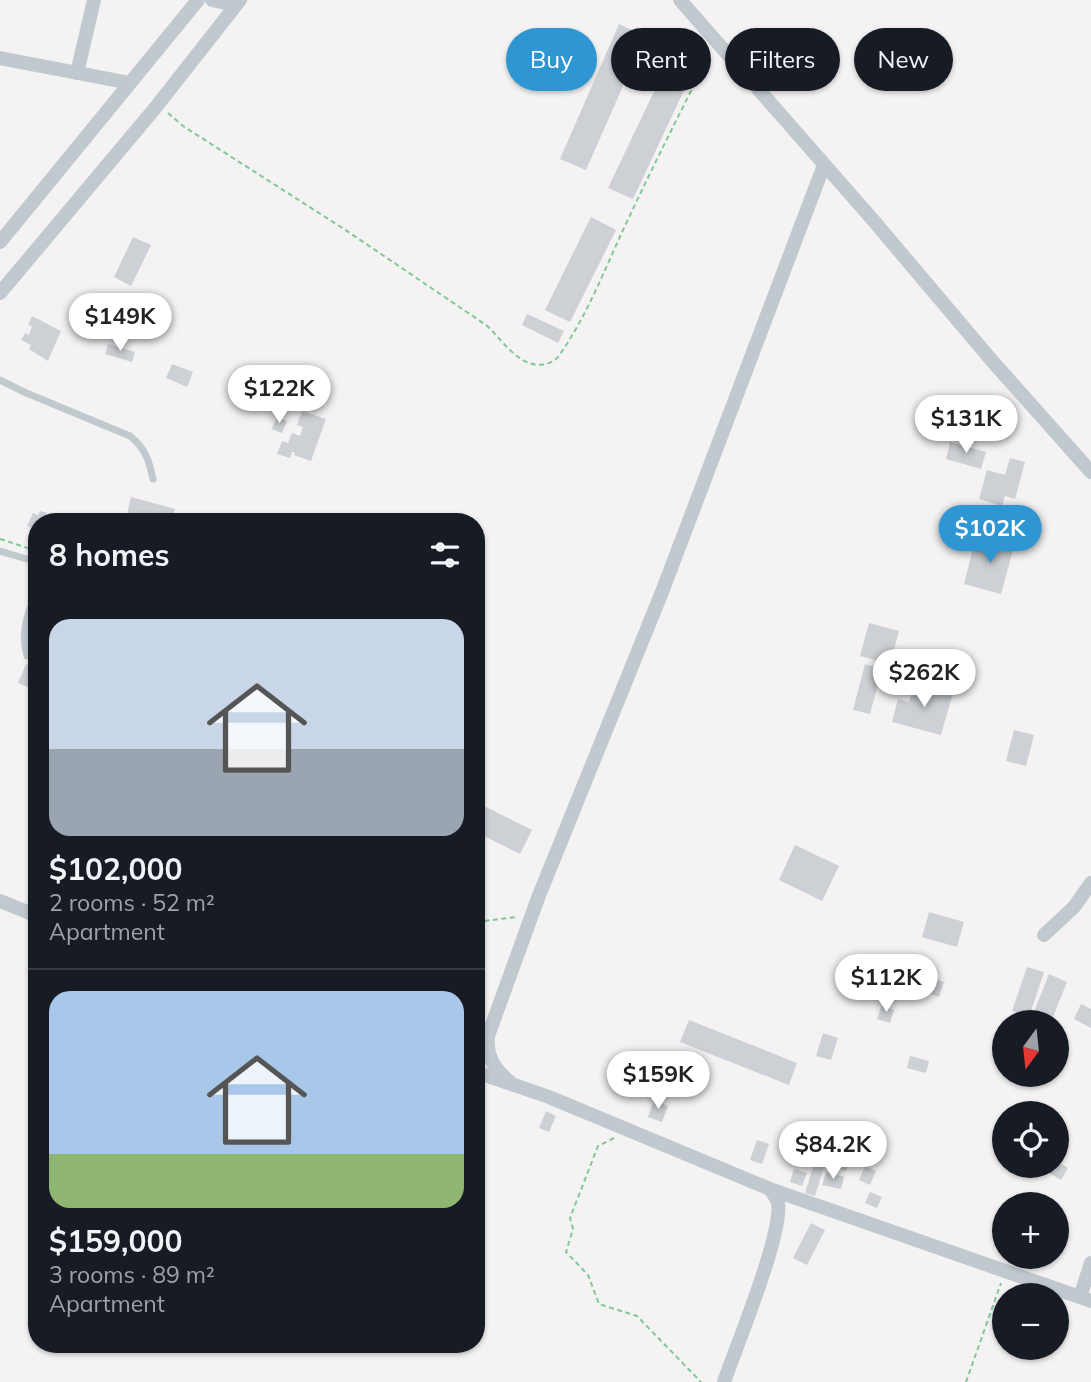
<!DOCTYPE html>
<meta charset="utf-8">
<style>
:root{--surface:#171b24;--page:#20242c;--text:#f1f3f6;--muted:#9ea1a6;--line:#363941;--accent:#2e96d2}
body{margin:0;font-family:Mulish,sans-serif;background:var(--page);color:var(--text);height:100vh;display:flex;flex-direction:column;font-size:26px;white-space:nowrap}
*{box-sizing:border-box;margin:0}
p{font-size:23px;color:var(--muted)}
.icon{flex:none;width:38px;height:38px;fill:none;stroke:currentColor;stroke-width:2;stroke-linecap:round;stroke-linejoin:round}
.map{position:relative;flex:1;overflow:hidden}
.side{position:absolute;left:28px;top:513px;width:457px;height:840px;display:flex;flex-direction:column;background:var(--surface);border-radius:28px;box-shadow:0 2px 5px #0004}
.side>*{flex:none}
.top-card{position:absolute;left:506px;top:28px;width:480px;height:63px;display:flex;gap:14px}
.needle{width:46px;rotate:195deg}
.buttons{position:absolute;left:992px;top:1010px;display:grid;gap:14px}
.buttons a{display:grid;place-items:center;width:77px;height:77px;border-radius:50%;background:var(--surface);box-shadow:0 2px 5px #0004;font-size:35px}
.price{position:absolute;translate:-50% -60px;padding:0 16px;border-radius:24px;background:#fff;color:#222;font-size:23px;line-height:46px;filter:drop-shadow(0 2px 4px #0008)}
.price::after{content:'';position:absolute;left:50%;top:42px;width:21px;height:16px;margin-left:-10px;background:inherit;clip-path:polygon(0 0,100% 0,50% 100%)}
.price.current{background:var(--accent);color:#fff}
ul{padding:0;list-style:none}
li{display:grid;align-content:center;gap:14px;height:371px;padding:0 21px}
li+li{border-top:2px solid var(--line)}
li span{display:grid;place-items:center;height:217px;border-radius:21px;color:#555}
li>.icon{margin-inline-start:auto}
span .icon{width:126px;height:126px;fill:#fffc;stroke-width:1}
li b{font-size:30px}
h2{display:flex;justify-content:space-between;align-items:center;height:84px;padding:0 21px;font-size:30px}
.tag{padding:0 24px;border-radius:32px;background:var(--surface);box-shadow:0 2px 5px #0004;font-size:24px;line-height:63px}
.tag.current{background:var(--accent);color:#fff}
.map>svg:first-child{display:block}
.building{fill:#cdd0d4}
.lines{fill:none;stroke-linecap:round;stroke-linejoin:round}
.path{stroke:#82c797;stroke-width:2;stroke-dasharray:5 3.5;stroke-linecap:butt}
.service{stroke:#c0c9cd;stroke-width:7}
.minor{stroke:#c0c9cd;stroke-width:14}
</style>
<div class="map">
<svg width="1091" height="1382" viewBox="0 0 1091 1382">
<rect width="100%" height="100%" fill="#f4f2f3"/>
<path class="building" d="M619,24L645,36L586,170L560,159Z
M670,58L694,69L633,199L608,188Z
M591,217L616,230L570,322L545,310Z
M133,237L151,245L131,286L114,277Z
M527,314L564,331L558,343L522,325Z
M32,316L61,331L48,361L29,349L31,345L21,340L25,333L29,335L32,326L28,325Z
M108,344L135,352L132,362L105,354Z
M172,364L193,372L187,387L166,378Z
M302,411L326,419L311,461L294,455L295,452H292L290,458L277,454L282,441L288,443L292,433L300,436L303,427L297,425Z
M277,416L287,421L282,433L272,429Z
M950,442L986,452L981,469L946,459Z
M1010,458L1025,462L1015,499L1005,496L1002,506L979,499L987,470L1005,475Z
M131,497L175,509L172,522H125Z
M40,511L47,513L45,517L53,520L55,517L62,520L61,522H37V530L27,526L33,513L38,515Z
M1001,535L1016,539L1001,594L964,584L975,541L998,547Z
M869,623L899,631L890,664L860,656Z
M26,664L37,668V691L18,683Z
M865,664L882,669L870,714L853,710Z
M915,682L953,693L941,735L892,722L898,699L909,702Z
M1014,730L1034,735L1026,766L1006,761Z
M476,802L532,830L520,854L476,832Z
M795,845L839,866L822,901L779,880Z
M929,912L964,922L957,947L922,937Z
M1027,967L1044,972L1029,1017L1012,1011Z
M914,972L944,982L939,997L909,987Z
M1049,974L1067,982L1051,1022H1030Z
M861,984L873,988L869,1000L857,996Z
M877,988L896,994L893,1003L874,997Z
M1081,1004L1091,1009V1028L1074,1019Z
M882,1005L894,1010L890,1023L877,1019Z
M689,1020L797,1063L789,1085L680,1042Z
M823,1033L838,1038L831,1060L816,1056Z
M910,1056L929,1061L926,1073L907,1068Z
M654,1100L668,1106L662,1122L648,1117Z
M546,1111L556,1116L549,1132L539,1128Z
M757,1140L769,1144L762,1164L750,1160Z
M829,1156L849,1163L846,1171L826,1165Z
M815,1161L825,1164L815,1196L805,1193Z
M1057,1161L1068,1168L1061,1180L1044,1170L1046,1166H1057Z
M865,1166L876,1171L870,1185L859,1180Z
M794,1169L807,1173L802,1186L790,1182Z
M826,1172L844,1177L841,1189L822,1185Z
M870,1192L882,1197L877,1208L865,1203Z
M811,1223L825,1230L807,1265L793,1258Z"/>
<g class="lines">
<path class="path" d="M168,113L183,126L344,229L486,325C502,339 520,370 545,364C550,363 555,361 558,357C586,318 604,271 624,228C651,170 680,113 709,55
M0,539L37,551
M476,922L516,917
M614,1138L598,1146L570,1218L573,1229L566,1252L588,1275L599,1304L637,1316L701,1382
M966,1382L1001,1283"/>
<path class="service" d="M0,380L24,392L130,436C145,448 149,460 153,479
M0,551L37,562
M27,656C20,631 28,613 37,590"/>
<path class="minor" d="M212,0L236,5
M680,0L873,220L993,362L1091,472
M0,58L130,83
M77,73L94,0
M0,242L198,0
M0,293L156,107L240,0
M0,901L37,916
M1044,935L1074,907L1091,883
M476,1072L549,1097L770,1189C773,1194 777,1198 778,1203C783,1234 736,1347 724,1382
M511,1083C495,1070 486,1057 488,1036L538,898L662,592L824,165
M770,1189L1091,1301
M1080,1297L1091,1263"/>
</g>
</svg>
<div class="buttons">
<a><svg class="needle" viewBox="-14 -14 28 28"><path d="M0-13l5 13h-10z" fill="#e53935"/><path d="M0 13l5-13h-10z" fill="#9ea1a6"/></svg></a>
<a><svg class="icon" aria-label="locate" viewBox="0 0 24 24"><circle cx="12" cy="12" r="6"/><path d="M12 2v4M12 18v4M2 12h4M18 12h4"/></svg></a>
<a>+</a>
<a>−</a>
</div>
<b class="price" style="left:120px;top:353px">$149K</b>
<b class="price" style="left:279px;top:425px">$122K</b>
<b class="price" style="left:966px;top:455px">$131K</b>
<b class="price current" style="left:990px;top:565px">$102K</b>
<b class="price" style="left:924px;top:709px">$262K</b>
<b class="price" style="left:886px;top:1014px">$112K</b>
<b class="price" style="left:658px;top:1111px">$159K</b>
<b class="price" style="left:833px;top:1181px">$84.2K</b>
<div class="top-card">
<a class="tag current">Buy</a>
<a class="tag">Rent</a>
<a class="tag">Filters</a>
<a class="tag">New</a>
</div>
<section class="side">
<h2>8 homes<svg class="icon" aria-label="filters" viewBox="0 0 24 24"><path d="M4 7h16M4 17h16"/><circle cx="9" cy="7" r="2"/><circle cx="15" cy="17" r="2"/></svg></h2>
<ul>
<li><span style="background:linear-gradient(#c9d6e8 60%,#9aa5b1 0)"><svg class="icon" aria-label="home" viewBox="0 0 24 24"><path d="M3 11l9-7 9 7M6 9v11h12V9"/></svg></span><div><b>$102,000</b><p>2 rooms · 52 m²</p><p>Apartment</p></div></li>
<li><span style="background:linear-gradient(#a9c7e8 75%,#8fb573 0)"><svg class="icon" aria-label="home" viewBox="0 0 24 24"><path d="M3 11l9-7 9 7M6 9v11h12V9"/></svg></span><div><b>$159,000</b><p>3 rooms · 89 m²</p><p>Apartment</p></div></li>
</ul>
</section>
</div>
